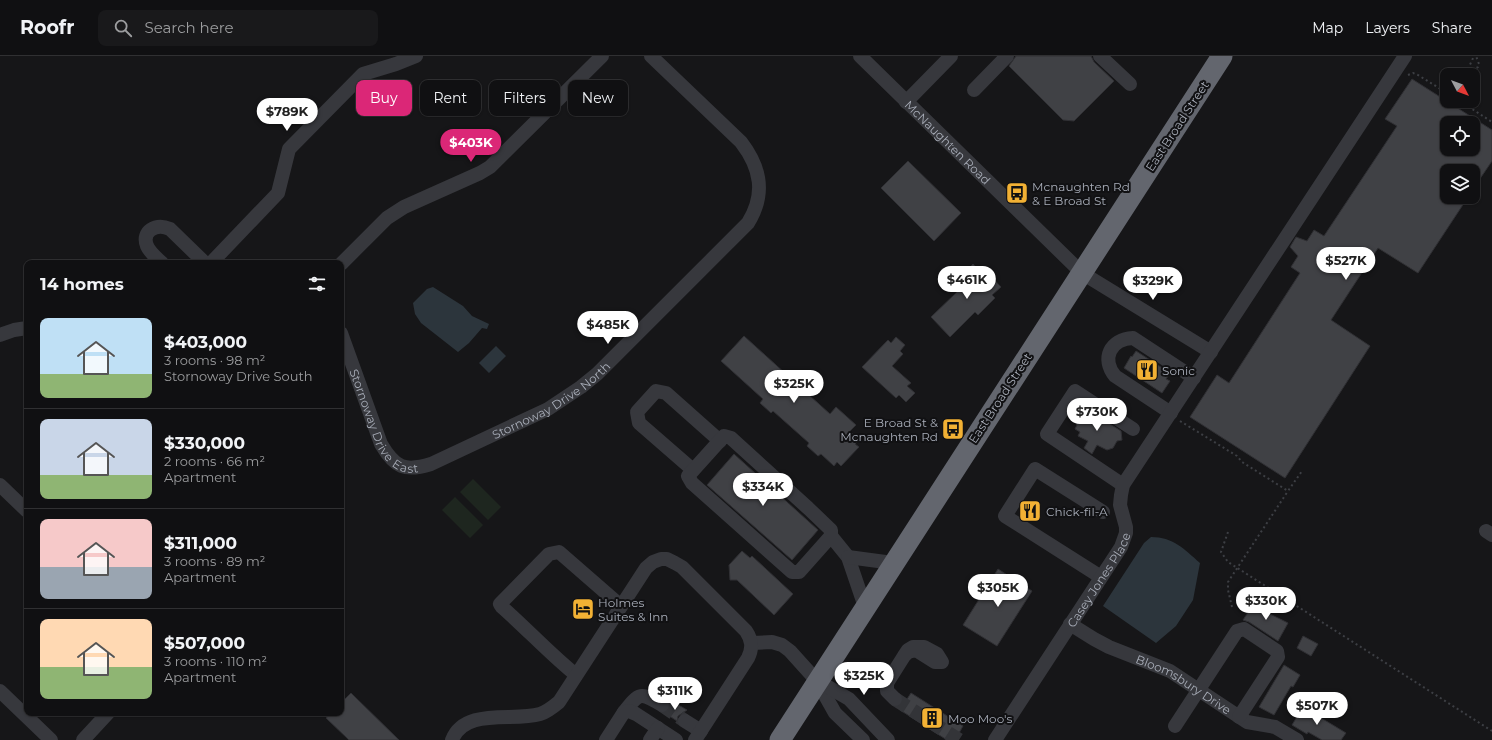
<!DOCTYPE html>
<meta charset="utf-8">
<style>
:root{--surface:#101012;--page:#19191b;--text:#f1f3f6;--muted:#9c9d9f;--line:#303032;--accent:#db2777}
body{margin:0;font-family:Montserrat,sans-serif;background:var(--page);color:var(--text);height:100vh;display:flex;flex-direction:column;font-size:15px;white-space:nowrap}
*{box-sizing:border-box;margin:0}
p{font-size:13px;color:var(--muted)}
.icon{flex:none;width:22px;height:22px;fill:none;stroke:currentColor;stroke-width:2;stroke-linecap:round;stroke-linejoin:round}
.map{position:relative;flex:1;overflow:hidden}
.panel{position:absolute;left:24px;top:204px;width:320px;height:456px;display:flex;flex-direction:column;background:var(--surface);border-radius:8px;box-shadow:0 1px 3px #0004,0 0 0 1px var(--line)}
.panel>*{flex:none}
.top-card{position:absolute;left:356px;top:24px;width:380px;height:36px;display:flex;gap:8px}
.needle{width:26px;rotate:131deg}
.controls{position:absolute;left:1440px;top:12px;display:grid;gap:8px}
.controls a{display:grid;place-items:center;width:40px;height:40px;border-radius:8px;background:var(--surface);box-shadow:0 1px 3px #0004,0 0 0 1px var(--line);font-size:20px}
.price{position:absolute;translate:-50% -34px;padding:0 9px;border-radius:14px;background:#fff;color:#222;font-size:13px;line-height:26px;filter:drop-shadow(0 1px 2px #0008)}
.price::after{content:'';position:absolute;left:50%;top:24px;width:12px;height:9px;margin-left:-6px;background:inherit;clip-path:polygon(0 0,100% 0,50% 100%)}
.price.selected{background:var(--accent);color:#fff}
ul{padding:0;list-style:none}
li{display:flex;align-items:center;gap:12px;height:100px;padding:0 16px}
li+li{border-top:1px solid var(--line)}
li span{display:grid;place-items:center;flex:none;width:112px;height:80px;border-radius:8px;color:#555}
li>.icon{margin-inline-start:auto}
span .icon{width:48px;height:48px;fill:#fffc;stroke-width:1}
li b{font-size:17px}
h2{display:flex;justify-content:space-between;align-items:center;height:48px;padding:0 16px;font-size:17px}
.tag{padding:0 14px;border-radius:8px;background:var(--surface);box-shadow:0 1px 3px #0004,0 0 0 1px var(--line);font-size:14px;line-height:36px}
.tag.selected{background:var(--accent);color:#fff}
header{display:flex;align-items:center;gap:24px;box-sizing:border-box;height:56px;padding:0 20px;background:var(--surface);border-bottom:1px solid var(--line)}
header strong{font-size:19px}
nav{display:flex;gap:22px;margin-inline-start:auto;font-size:14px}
.search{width:280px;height:36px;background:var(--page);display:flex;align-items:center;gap:10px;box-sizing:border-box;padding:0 14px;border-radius:8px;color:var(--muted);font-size:15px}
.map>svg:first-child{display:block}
.green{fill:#1e261f}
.water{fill:#2c353c}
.building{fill:#404145;stroke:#303034;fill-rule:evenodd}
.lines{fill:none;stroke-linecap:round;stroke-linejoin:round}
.minor-tunnel{stroke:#333438;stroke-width:14;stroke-dasharray:14 7;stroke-linecap:butt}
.path{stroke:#3d3f44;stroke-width:2;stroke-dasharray:2 3;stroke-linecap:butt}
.minor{stroke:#37383d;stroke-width:14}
.highway{stroke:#63666e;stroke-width:21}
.labels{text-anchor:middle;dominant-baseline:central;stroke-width:4;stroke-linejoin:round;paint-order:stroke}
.street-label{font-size:12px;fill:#a8adb8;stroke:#111113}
.poi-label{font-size:12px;fill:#a8adb8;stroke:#111113;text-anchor:start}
</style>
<header>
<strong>Roofr</strong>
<div class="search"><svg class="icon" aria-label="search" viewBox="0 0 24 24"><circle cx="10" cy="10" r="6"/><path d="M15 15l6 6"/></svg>Search here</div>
<nav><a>Map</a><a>Layers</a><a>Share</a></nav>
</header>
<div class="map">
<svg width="1492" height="684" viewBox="0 0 1492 684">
<rect width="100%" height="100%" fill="#161618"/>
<path class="green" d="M473,423L501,451L488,464L460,436Z
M455,441L483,469L470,482L442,454Z"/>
<path class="water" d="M433,231L463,250L472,260L489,268L487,273L482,272L469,287L458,296L421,267L415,258L413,247L427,233Z
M496,290L506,300L489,317L479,307Z
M1151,481C1173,481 1184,493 1200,507L1193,544L1176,570L1156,587L1103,550L1144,487Z"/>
<path class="building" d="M1016,0H1091L1094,6L1114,25L1074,65L1063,64L1009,10Z
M1412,23L1492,74V105L1473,133V115H1447V141H1468L1418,217L1378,192L1331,264L1370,290L1285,422L1190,361L1217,319L1229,327L1300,217L1291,211L1298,200L1290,191L1296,181L1307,185L1314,174L1324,180L1397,70L1385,63ZM1447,67H1473V93H1447Z
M908,105L961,157L934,185L881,132Z
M973,208L983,220L987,216L1001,231L992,239L995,242L978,259L975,256L950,281L931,261L957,236L954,233L960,227L957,224Z
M744,280L787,319L790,316L801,326L798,329L830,358L836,351L856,369L850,375L859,384L855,388L859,391L841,410L837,406L834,410L821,398L818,400L807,390L809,387L773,355L771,357L760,347L763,343L721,305Z
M896,281L905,289L900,295L903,298L892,310L911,327L907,330L915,337L906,346L899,339L896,342L862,311L888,284L891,287Z
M1136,295L1170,317L1166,323L1170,325L1162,337L1124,312L1131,300L1132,301Z
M1087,355L1093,357L1121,375L1122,384L1117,385L1113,392L1107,394L1097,389L1092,398L1084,392L1088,385L1078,380L1080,376L1075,373L1077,369L1076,368L1082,357L1085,358Z
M734,398L818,474L792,504L707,429Z
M742,495L750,502L752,500L793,538L774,559L737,524H730L729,509Z
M998,513L1032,535L997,590L963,569Z
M1255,546L1269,555L1268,557L1288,567L1278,585L1249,566L1243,564Z
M1303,580L1318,588L1311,600L1297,592Z
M1284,609L1300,619L1293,631L1291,630L1274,659L1259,651Z
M351,637L399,684H349L326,662L332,657H341V647Z
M911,637L963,670L955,684H947L900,654Z
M670,644L687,654L678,660L677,665L665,657L669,653Z
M1303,651L1346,677L1341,684H1322L1308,676L1307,678L1292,669Z"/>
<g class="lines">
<path class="minor-tunnel" d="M895,643L959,684
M662,649L685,665"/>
<path class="path" d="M1468,13L1472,15L1478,11L1479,8L1476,0
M1408,19L1413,17L1418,19L1447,37
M1460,19L1468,13L1474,0
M1460,45L1492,66
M1180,365L1237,400L1242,406L1288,435L1302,415
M1228,476L1221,496L1228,506L1492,675
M1232,551L1228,534V526L1288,435"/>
<g class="minor">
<path id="s1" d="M860,0L1082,217L1211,296"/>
<path d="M1100,0L1130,28"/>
<path d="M974,34L1007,0"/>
<path d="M906,46L951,0"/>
<path d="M162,207C157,202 150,197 147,190C141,175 156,167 170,173L205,207"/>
<path d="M211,207L278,137L289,93L363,18L396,8L416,0"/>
<path d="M341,208L387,162L404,151L480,117L490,111L602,0"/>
<path id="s2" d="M341,277L381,388C395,412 405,416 431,408L548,353L581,331L597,318L748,167C766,138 761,112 741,86L651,0"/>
<path d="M0,279L14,274L27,272"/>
<path d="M1171,357L1115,320C1101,303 1110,283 1133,282L1194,322"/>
<path d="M693,414L639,367L637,356L656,335L666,337L720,385"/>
<path d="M0,429L27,455"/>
<path d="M1123,429L1047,378L1075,335L1133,373"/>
<path d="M1486,475L1492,479"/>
<path d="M831,480L799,516H792L692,427L688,420L724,380L731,382L808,452L831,474V480L848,501L865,551"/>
<path d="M848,501L893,507"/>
<path d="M1101,521L1005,460L1035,413L1103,456"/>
<path id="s3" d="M1070,568L1094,583L1109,591L1170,615L1247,666L1275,671L1297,684"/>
<path d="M752,587L772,586L782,589L790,595L817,625L835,657L863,684"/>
<path d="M576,619C550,598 527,573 502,551L500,548L549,498L559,496L621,550"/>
<path d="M818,625L849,643L888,684"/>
<path d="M0,635L51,684"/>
<path d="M895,643L887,635V627L904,600L908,594L913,591H924L937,598L942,606H935L916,594L908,596L904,600"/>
<path d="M624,656C640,636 640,636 662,649"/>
<path d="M685,665L701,675"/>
<path d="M1175,670L1237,575L1244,573L1277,595L1278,601L1239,661"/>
<path d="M83,684L108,657"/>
<path d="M452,684C465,651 513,666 540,658C547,656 553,651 559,646L646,512L653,506L661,503H667L675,507L682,511L746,575C752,584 753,592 748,602L695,684"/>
<path d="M606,684L624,656L629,655L636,658L676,684"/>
<path d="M650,684L658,672"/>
<path id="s4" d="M995,684L1121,491L1126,477V471L1120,449L1121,439L1123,429L1405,0"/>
</g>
<path class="highway" d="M780,684L1222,0"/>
</g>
<defs>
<g id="bus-square" transform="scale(1.15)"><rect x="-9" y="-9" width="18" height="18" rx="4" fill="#f2b134" stroke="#111113"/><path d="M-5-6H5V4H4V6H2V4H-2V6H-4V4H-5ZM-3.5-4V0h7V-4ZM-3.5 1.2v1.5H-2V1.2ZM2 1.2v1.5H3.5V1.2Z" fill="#111"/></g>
<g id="restaurant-square" transform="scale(1.15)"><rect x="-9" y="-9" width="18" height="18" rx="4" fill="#f2b134" stroke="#111113"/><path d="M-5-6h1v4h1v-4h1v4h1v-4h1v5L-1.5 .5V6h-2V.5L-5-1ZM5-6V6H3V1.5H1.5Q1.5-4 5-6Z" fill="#111"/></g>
<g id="hotel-square" transform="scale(1.15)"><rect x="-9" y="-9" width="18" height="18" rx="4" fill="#f2b134" stroke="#111113"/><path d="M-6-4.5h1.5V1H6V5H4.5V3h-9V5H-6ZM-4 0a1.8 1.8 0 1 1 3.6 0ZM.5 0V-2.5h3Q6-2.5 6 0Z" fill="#111"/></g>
<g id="building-square" transform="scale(1.15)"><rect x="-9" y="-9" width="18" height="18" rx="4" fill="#f2b134" stroke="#111113"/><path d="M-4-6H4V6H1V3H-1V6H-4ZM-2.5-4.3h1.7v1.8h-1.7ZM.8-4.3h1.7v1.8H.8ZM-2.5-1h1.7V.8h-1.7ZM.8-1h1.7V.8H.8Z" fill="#111"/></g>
</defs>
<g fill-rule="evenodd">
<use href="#bus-square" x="1017" y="137"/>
<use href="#restaurant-square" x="1147" y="314"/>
<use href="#bus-square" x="953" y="373"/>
<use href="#restaurant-square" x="1030" y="455"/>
<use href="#hotel-square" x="583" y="553"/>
<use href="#building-square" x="932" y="662"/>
</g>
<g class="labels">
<g class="street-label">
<text transform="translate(1177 70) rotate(-57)">East Broad Street</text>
<text stroke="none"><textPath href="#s1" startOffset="123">McNaughten Road</textPath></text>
<text transform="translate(1000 342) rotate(-57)">East Broad Street</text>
<text stroke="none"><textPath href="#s2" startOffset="315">Stornoway Drive North</textPath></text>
<text stroke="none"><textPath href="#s2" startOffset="102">Stornoway Drive East</textPath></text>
<text stroke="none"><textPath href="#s4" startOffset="191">Casey Jones Place</textPath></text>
<text stroke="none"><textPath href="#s3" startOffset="129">Bloomsbury Drive</textPath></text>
</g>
<g class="poi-label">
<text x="1032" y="130">Mcnaughten Rd<tspan x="1032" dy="14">&amp; E Broad St</tspan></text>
<text x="1162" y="314">Sonic</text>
<text x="938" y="366" text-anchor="end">E Broad St &amp;<tspan x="938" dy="14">Mcnaughten Rd</tspan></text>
<text x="1046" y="455">Chick-fil-A</text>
<text x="598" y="546">Holmes<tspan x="598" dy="14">Suites &amp; Inn</tspan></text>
<text x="948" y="662">Moo Moo's</text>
</g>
</g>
</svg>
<div class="controls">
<a><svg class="needle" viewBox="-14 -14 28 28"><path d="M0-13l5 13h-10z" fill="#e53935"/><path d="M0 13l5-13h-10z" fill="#9c9d9f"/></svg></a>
<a><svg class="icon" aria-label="locate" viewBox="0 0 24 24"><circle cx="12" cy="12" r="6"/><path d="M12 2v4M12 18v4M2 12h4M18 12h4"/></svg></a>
<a><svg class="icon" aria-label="layers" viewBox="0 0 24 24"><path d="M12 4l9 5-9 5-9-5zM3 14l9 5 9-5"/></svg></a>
</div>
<b class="price" style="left:287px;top:76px">$789K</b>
<b class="price selected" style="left:471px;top:107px">$403K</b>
<b class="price" style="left:1346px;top:225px">$527K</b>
<b class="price" style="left:967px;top:244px">$461K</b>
<b class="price" style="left:1153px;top:245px">$329K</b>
<b class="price" style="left:608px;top:289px">$485K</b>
<b class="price" style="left:794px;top:348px">$325K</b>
<b class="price" style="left:1097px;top:376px">$730K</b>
<b class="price" style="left:763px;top:451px">$334K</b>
<b class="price" style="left:998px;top:552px">$305K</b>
<b class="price" style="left:1266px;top:565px">$330K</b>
<b class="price" style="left:864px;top:640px">$325K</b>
<b class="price" style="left:675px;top:655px">$311K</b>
<b class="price" style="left:1317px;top:670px">$507K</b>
<div class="top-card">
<a class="tag selected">Buy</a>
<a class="tag">Rent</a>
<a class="tag">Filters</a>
<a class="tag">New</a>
</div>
<section class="panel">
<h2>14 homes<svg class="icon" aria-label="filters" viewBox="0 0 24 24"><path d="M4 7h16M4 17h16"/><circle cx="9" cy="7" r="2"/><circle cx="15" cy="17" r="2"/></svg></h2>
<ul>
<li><span style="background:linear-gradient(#bfe0f5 70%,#8fb573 0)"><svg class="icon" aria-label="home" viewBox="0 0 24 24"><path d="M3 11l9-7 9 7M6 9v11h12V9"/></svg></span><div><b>$403,000</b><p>3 rooms · 98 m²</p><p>Stornoway Drive South</p></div></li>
<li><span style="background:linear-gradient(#c9d6e8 70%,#8fb573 0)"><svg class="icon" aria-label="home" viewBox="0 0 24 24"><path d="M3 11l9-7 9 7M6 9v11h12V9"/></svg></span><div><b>$330,000</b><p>2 rooms · 66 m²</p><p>Apartment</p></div></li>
<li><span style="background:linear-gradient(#f6c9c9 60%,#9aa5b1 0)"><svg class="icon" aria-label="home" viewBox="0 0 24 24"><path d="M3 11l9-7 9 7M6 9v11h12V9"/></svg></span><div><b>$311,000</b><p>3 rooms · 89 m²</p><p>Apartment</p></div></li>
<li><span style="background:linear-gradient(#ffd9b3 60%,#8fb573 0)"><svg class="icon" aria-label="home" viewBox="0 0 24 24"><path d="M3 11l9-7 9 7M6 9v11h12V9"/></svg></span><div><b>$507,000</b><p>3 rooms · 110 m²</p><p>Apartment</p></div></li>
</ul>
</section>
</div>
